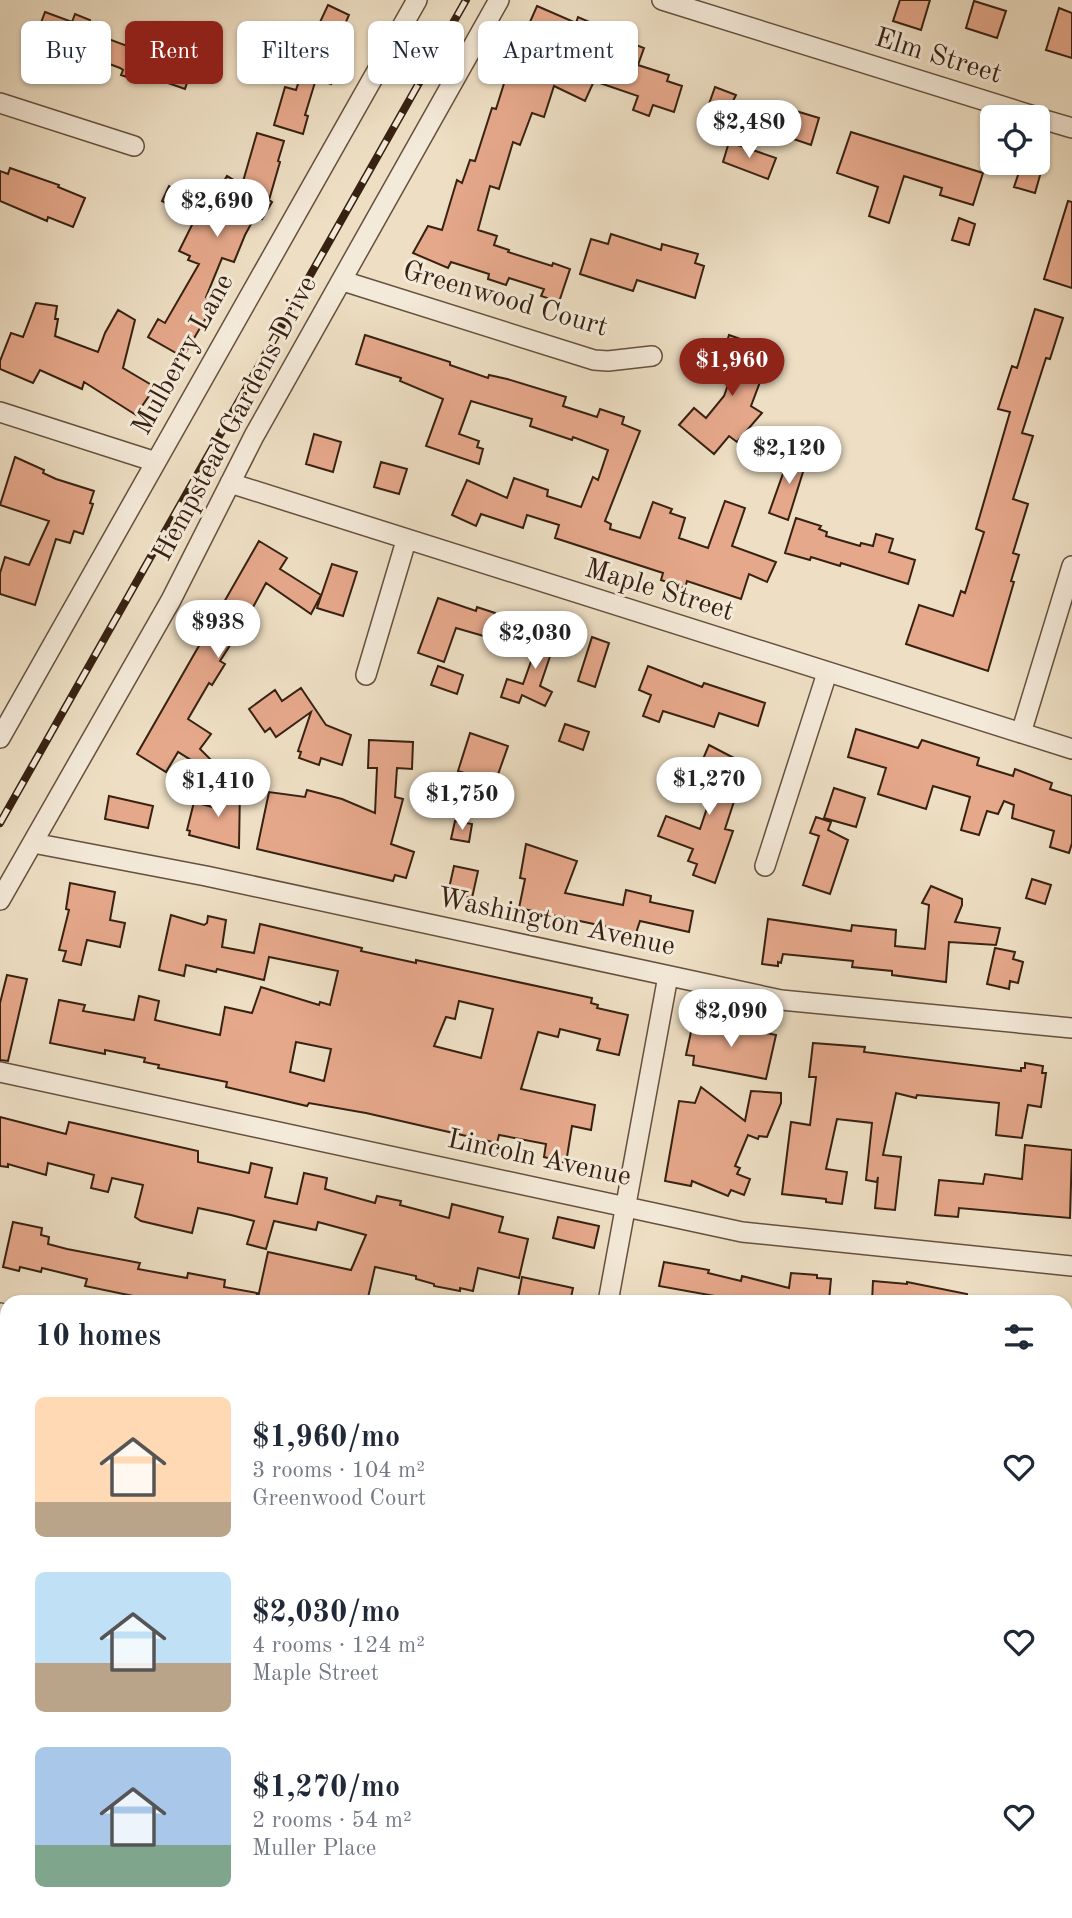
<!DOCTYPE html>
<meta charset="utf-8">
<style>
:root{--surface:#fff;--page:#f2f2f3;--text:#1f2937;--muted:#747a83;--accent:#8f2418}
body{margin:0;font-family:"Old Standard TT",serif;background:var(--page);color:var(--text);height:100vh;display:flex;flex-direction:column;font-size:26px;white-space:nowrap}
*{box-sizing:border-box;margin:0}
p{font-size:23px;color:var(--muted)}
.icon{flex:none;width:38px;height:38px;fill:none;stroke:currentColor;stroke-width:2;stroke-linecap:round;stroke-linejoin:round}
.map{position:relative;flex:1;overflow:hidden}
.drawer{position:absolute;left:0px;top:1295px;width:1073px;height:623px;display:flex;flex-direction:column;background:var(--surface);border-radius:21px 21px 0 0;box-shadow:0 2px 5px #0004}
.drawer>*{flex:none}
.banner{position:absolute;left:21px;top:21px;width:700px;height:63px;display:flex;gap:14px}
.buttons{position:absolute;left:980px;top:105px;display:grid;gap:14px}
.buttons a{display:grid;place-items:center;width:70px;height:70px;border-radius:10px;background:var(--surface);box-shadow:0 2px 5px #0004;font-size:35px}
.price{position:absolute;translate:-50% -60px;padding:0 16px;border-radius:24px;background:#fff;color:#222;font-size:23px;line-height:46px;filter:drop-shadow(0 2px 4px #0008)}
.price::after{content:'';position:absolute;left:50%;top:42px;width:21px;height:16px;margin-left:-10px;background:inherit;clip-path:polygon(0 0,100% 0,50% 100%)}
.price.selected{background:var(--accent);color:#fff}
ul{padding:0;list-style:none}
li{display:flex;align-items:center;gap:21px;height:175px;padding:0 35px}
li span{display:grid;place-items:center;flex:none;width:196px;height:140px;border-radius:10px;color:#555}
li>.icon{margin-inline-start:auto}
span .icon{width:84px;height:84px;fill:#fffc;stroke-width:1}
li b{font-size:30px}
h2{display:flex;justify-content:space-between;align-items:center;height:84px;padding:0 35px;font-size:30px}
.tag{padding:0 24px;border-radius:10px;background:var(--surface);box-shadow:0 2px 5px #0004;font-size:24px;line-height:63px}
.tag.selected{background:var(--accent);color:#fff}
.map>svg:first-child{display:block}
.building{fill:#e6a88b;stroke:#372111;stroke-width:2;fill-rule:evenodd}
.lines{fill:none;stroke-linecap:round;stroke-linejoin:round}
.street-casing{stroke:#65503e;stroke-width:22}
.secondary-casing{stroke:#372111;stroke-width:31}
.street{stroke:#f4ead9;stroke-width:19}
.secondary{stroke:#f4ead9;stroke-width:28}
.rail-casing{stroke:#372111;stroke-width:8}
.rail{stroke:#f4ead9;stroke-width:5;stroke-dasharray:16;stroke-linecap:butt}
.labels{text-anchor:middle;dominant-baseline:central;stroke-width:6;stroke-linejoin:round;paint-order:stroke}
.street-label{font-size:28px;fill:#372111;stroke:#f4ead9}
</style>
<div class="map">
<svg width="1072" height="1918" viewBox="0 0 1072 1918">
<rect width="100%" height="100%" fill="#eedfc4"/>
<filter id="stains"><feTurbulence type="fractalNoise" baseFrequency=".00286" numOctaves="4"/><feColorMatrix values="0 0 0 0 .2 0 0 0 0 .09 0 0 0 0 .02 0 0 0 .5 -.17"/></filter>
<radialGradient id="worn" r=".72"><stop offset=".6" stop-color="#630" stop-opacity="0"/><stop offset="1" stop-color="#630" stop-opacity=".3"/></radialGradient>
<path class="building" d="M900,0H930L921,30L893,21Z
M974,1L1006,11L997,38L966,28Z
M328,5L349,15L336,45L339,46L331,84L316,79L305,115L308,116L303,134L274,125L285,87L296,90L313,37Z
M537,6L576,23L578,17L594,24L592,28L644,48L638,65L669,75L667,81L682,86L674,112L653,105L649,116L633,110L638,96L594,81L585,101L554,86L544,117L532,113L520,145L513,142L499,189L490,186L478,230L497,236L494,245L509,250L508,252L552,266L553,263L570,269L559,302L541,296L544,289L509,278L506,285L488,279L489,274L451,262L448,268L413,253L428,226L442,230L457,180L462,183L470,160L475,161L492,108L496,109L507,74Z
M1059,8L1072,13V58L1046,50Z
M45,12L72,22L75,14L90,20L87,31L127,46L129,39L160,50L163,43L180,48L176,59L193,64L185,89L148,76L146,83L121,75L123,70L120,68L78,52L76,57L61,51L58,57L48,53L46,58L30,52Z
M715,87L736,95L733,101L748,106L735,142L703,131L707,119L704,118Z
M786,108L819,118L811,145L779,134Z
M851,132L983,173L973,205L940,195L942,188L904,176L889,223L869,216L878,187L837,173Z
M257,133L284,141L278,161L280,162L269,200L272,202L262,219L256,215L245,235L234,262L222,258L206,297L209,299L207,303L213,306L183,357L148,337L158,319L165,323L199,264L188,260L190,256L179,251L195,219L162,201L169,186L209,207L227,176L242,185Z
M729,142L776,158L768,179L723,162Z
M1021,166L1041,172L1035,193L1014,187Z
M10,168L59,185L58,187L85,198L73,227L48,217L47,221L0,201V171L8,174Z
M1068,201L1072,202V288L1044,279Z
M959,218L975,224L969,245L952,240Z
M611,234L661,250L662,244L698,254L695,263L704,266L695,298L637,280L633,291L580,274L591,239L608,244Z
M36,303L57,306L55,319H58L55,336L98,352L105,333L118,310L135,320L123,368L155,387L136,415L84,382L82,389L40,370L33,383L0,369V361L11,333L23,337Z
M1035,309L1063,318L1050,359L1046,358L1022,433L1033,436L1013,499L1028,504L1013,553L1019,555L1011,581L1014,582L988,671L906,644L919,605L953,616L961,591L965,593L984,532L976,529L1010,412L998,409L1012,366L1017,368Z
M365,335L450,362V365L488,378L489,375L507,379L566,397L563,406L597,417L600,409L624,417L622,424L640,431L605,521L611,524L610,529L640,538L653,502L672,509L670,513L685,518L679,538L708,548L725,501L745,508L732,546L776,562L767,582L749,574L741,599L687,581L685,588L661,580L663,573L555,538L559,525L527,515L523,528L481,514L476,526L452,515L467,480L507,498L514,478L548,490L547,496L581,507L593,477L598,480L608,450L573,437L572,440L530,426L532,419L471,401L459,434L479,441L477,447L483,449L479,464L426,446L443,399L400,381L401,378L356,364Z
M729,335L772,350L751,406L762,413L737,442L729,436L714,454L679,425L694,408L706,418L724,396L736,362L722,357Z
M314,434L341,442L333,472L306,464Z
M791,451L808,456L788,520L769,513Z
M15,457L44,470L43,473L56,479L94,491L90,503L93,504L83,534L74,531L70,543L56,539L35,605L0,594V573L5,557L29,565L49,521L0,505Z
M381,462L407,469L399,494L374,487Z
M796,518L821,526L819,529L827,532L826,536L860,546L861,543L873,546L876,534L893,539L889,552L915,560L908,584L841,563L840,566L811,557L810,560L785,553Z
M259,541L287,558L280,569L321,595L311,614L266,583L245,622L220,661L225,664L212,685L209,683L188,719L211,734L200,749L224,773L220,778L178,752L166,772L137,754Z
M332,564L357,572L343,616L317,608Z
M438,598L476,611L477,607L495,613L487,637L456,628L444,662L418,653Z
M545,622L560,627L540,686L552,692L545,706L522,695L519,703L501,697L507,679L523,684Z
M592,637L609,643L595,687L578,681Z
M438,666L463,675L457,694L431,685Z
M648,666L702,687L704,683L765,703L758,726L719,713L714,727L663,711L659,722L643,716L651,695L639,690Z
M301,688L326,725L351,735L342,765L321,758L319,765L299,758L301,752L298,751L311,712L276,737L270,728L265,732L249,709L275,690L282,701Z
M565,724L589,732L583,750L559,741Z
M856,729L918,748L922,740L979,758L977,765L1013,776L1015,769L1052,783L1050,789L1072,796V843L1069,853L1050,847L1054,831L1012,818L1014,805L1004,801L998,814L987,811L979,835L961,830L970,797L933,786L926,809L878,794L886,768L848,757Z
M470,733L508,746L495,783L458,771Z
M369,740L413,742L412,769L397,768L395,797L403,799L391,844L414,852L406,878L395,875L393,881L257,849L269,792L305,797L307,790L342,799L375,813L377,768H368Z
M709,745L734,758L726,772L742,777L725,829L733,831L715,883L693,875L697,864L688,861L693,849L658,836L666,816L700,829L714,787L694,780Z
M219,786L240,788L239,848L189,835L190,831L187,830L194,802L216,808Z
M834,788L865,798L856,827L824,818Z
M109,796L153,806L148,828L105,819Z
M816,817L831,822L828,830L848,840L830,894L803,885L819,836L810,833Z
M455,821L472,824L469,842L451,839Z
M526,844L577,861L565,893L623,905L626,890L651,896L650,902L693,911L689,932L640,921L636,933L519,908L525,879L520,878Z
M454,866L478,871L472,898L448,893Z
M1032,879L1051,885L1045,904L1026,898Z
M70,883L115,892L110,920L125,923L120,947L87,940L81,965L63,961L66,951L59,950L69,910L66,909Z
M931,886L962,899V905L955,922L1000,928L996,945L949,942L946,982L892,975V971L852,967L853,961L783,954L781,963L778,962V966L762,964L768,919L851,931L852,925L896,930L895,946L925,949L929,905L922,903Z
M171,915L204,925L207,923L208,916L226,920L222,947L254,953L260,924L362,948L361,951L416,963V960L592,998L591,1003L598,1005L597,1008L628,1015L619,1055L597,1050L600,1039L560,1029L558,1037L538,1032L521,1089L595,1105L591,1130L572,1126L566,1163L544,1157L546,1144L499,1135L497,1143L366,1113L309,1103L307,1106L226,1087L227,1082L158,1068L159,1065L144,1062L145,1058L105,1050V1054L50,1043L59,1000L85,1005L83,1011L134,1020L139,996L159,1001L155,1020L220,1035L225,1007L252,1013L261,987L319,1005L320,1002L330,1005L338,971L269,957L264,980L217,969L216,972L186,965L184,976L159,970ZM459,1001L493,1009L481,1058L434,1046L446,1017L455,1019ZM296,1042L331,1049L324,1081L290,1072Z
M995,948L1015,952L1013,959L1023,962L1018,983L1010,981L1009,989L987,984Z
M7,975L27,979L8,1061L0,1060V1003Z
M694,1018L776,1035L766,1079L693,1065L694,1056L686,1055Z
M813,1043L865,1047L864,1052L1021,1071V1068H1025V1063L1043,1066L1042,1073H1046L1041,1107L1028,1105L1022,1138L996,1135L999,1103L917,1095L916,1098L896,1093L883,1155L901,1157L895,1210L875,1208L878,1177L877,1182L866,1180L872,1123L837,1119L826,1169L847,1172L842,1204L826,1202V1199L782,1194L791,1122L810,1125L816,1077H809Z
M701,1087L745,1121L751,1091L781,1093V1103L767,1137L759,1136L758,1139L748,1135L735,1166L740,1168L737,1174L750,1179L744,1195L731,1190L728,1196L692,1181L691,1186L665,1181L679,1101L695,1103Z
M0,1117L66,1134L69,1122L198,1151V1162L249,1173L251,1163L272,1168L265,1197L297,1204L304,1173L327,1178L325,1189L375,1203L377,1196L401,1201L400,1205L449,1218L452,1204L503,1217L499,1232L528,1239L519,1278L478,1268L473,1291L460,1288V1291L434,1286V1284L416,1279V1276L375,1267L367,1302H257L268,1252L351,1270L366,1235L318,1222L316,1230L274,1221L266,1249L247,1244L254,1221L231,1215L198,1208L192,1233L141,1221L135,1217L143,1185L112,1178L108,1192L91,1188L94,1175L48,1163L46,1175L8,1164V1167L0,1166Z
M1025,1145L1072,1150L1070,1218L959,1208L958,1217L935,1215L939,1180L983,1184L985,1174L1022,1179Z
M558,1217L599,1226L594,1248L553,1238Z
M13,1222L42,1228L41,1235L49,1237L48,1244L67,1249L140,1263L138,1269L187,1278L188,1273L225,1280L224,1287L257,1293L256,1302H162L85,1286L87,1279L42,1268L41,1272L20,1267L19,1271L3,1267Z
M664,1262L709,1270L708,1273L741,1281L742,1276L789,1288L791,1273L817,1275V1278L831,1279L829,1300L822,1299L821,1302H748L659,1286Z
M522,1277L573,1288L570,1302H534L518,1298Z
M873,1281L907,1284V1282L967,1294V1302H872Z"/>
<g class="lines">
<g class="street-casing">
<path id="street" d="M662,0L1037,117
M0,103L134,146
M1038,118L1072,128
M343,281L594,360L608,361L652,356
M0,412L156,462
M230,483L1072,749
M366,675L406,541
M1021,733L1072,566
M0,738L417,0
M33,843L206,876L781,1000L1072,1028
M765,866L827,673
M0,900L171,600L254,436L499,0
M0,1072L742,1232L1072,1266
M608,1302L668,976
M0,1313L7,1315
M0,1554L7,1555
M1066,1572L1072,1573
M18,1918L19,1911
M257,1918L258,1911
M495,1918L496,1911"/>
</g>
<g class="secondary-casing">
<path id="secondary" d="M0,1801L7,1803
M569,1911L608,1918"/>
</g>
<use href="#street" class="street"/>
<use href="#secondary" class="secondary"/>
<g class="rail-casing">
<path id="rail" d="M0,823L466,0"/>
</g>
<use href="#rail" class="rail"/>
</g>
<g class="labels">
<g class="street-label">
<text transform="translate(938 57) rotate(17)">Elm Street</text>
<text transform="translate(505 300) rotate(16)">Greenwood Court</text>
<text transform="translate(184 355) rotate(-61)">Mulberry Lane</text>
<text transform="translate(236 419) rotate(-62)">Hempstead Gardens Drive</text>
<text transform="translate(659 591) rotate(17)">Maple Street</text>
<text transform="translate(556 923) rotate(12)">Washington Avenue</text>
<text transform="translate(539 1159) rotate(12)">Lincoln Avenue</text>
</g>
</g>
<rect width="100%" height="100%" filter="url(#stains)"/>
<rect width="100%" height="100%" fill="url(#worn)"/>
</svg>
<div class="buttons">
<a><svg class="icon" aria-label="locate" viewBox="0 0 24 24"><circle cx="12" cy="12" r="6"/><path d="M12 2v4M12 18v4M2 12h4M18 12h4"/></svg></a>
</div>
<b class="price" style="left:749px;top:160px">$2,480</b>
<b class="price" style="left:217px;top:239px">$2,690</b>
<b class="price selected" style="left:732px;top:398px">$1,960</b>
<b class="price" style="left:789px;top:486px">$2,120</b>
<b class="price" style="left:218px;top:660px">$938</b>
<b class="price" style="left:535px;top:671px">$2,030</b>
<b class="price" style="left:709px;top:817px">$1,270</b>
<b class="price" style="left:218px;top:819px">$1,410</b>
<b class="price" style="left:462px;top:832px">$1,750</b>
<b class="price" style="left:731px;top:1049px">$2,090</b>
<div class="banner">
<a class="tag">Buy</a>
<a class="tag selected">Rent</a>
<a class="tag">Filters</a>
<a class="tag">New</a>
<a class="tag">Apartment</a>
</div>
<section class="drawer">
<h2>10 homes<svg class="icon" aria-label="filters" viewBox="0 0 24 24"><path d="M4 7h16M4 17h16"/><circle cx="9" cy="7" r="2"/><circle cx="15" cy="17" r="2"/></svg></h2>
<ul>
<li><span style="background:linear-gradient(#ffd9b3 75%,#b9a48a 0)"><svg class="icon" aria-label="home" viewBox="0 0 24 24"><path d="M3 11l9-7 9 7M6 9v11h12V9"/></svg></span><div><b>$1,960/mo</b><p>3 rooms · 104 m²</p><p>Greenwood Court</p></div><svg class="icon" aria-label="heart" viewBox="0 0 24 24"><path d="M12 20l-8-8c-3-5 5-10 8-4 3-6 11-1 8 4z"/></svg></li>
<li><span style="background:linear-gradient(#bfe0f5 65%,#b9a48a 0)"><svg class="icon" aria-label="home" viewBox="0 0 24 24"><path d="M3 11l9-7 9 7M6 9v11h12V9"/></svg></span><div><b>$2,030/mo</b><p>4 rooms · 124 m²</p><p>Maple Street</p></div><svg class="icon" aria-label="heart" viewBox="0 0 24 24"><path d="M12 20l-8-8c-3-5 5-10 8-4 3-6 11-1 8 4z"/></svg></li>
<li><span style="background:linear-gradient(#a9c7e8 70%,#7fa58c 0)"><svg class="icon" aria-label="home" viewBox="0 0 24 24"><path d="M3 11l9-7 9 7M6 9v11h12V9"/></svg></span><div><b>$1,270/mo</b><p>2 rooms · 54 m²</p><p>Muller Place</p></div><svg class="icon" aria-label="heart" viewBox="0 0 24 24"><path d="M12 20l-8-8c-3-5 5-10 8-4 3-6 11-1 8 4z"/></svg></li>
</ul>
</section>
</div>
